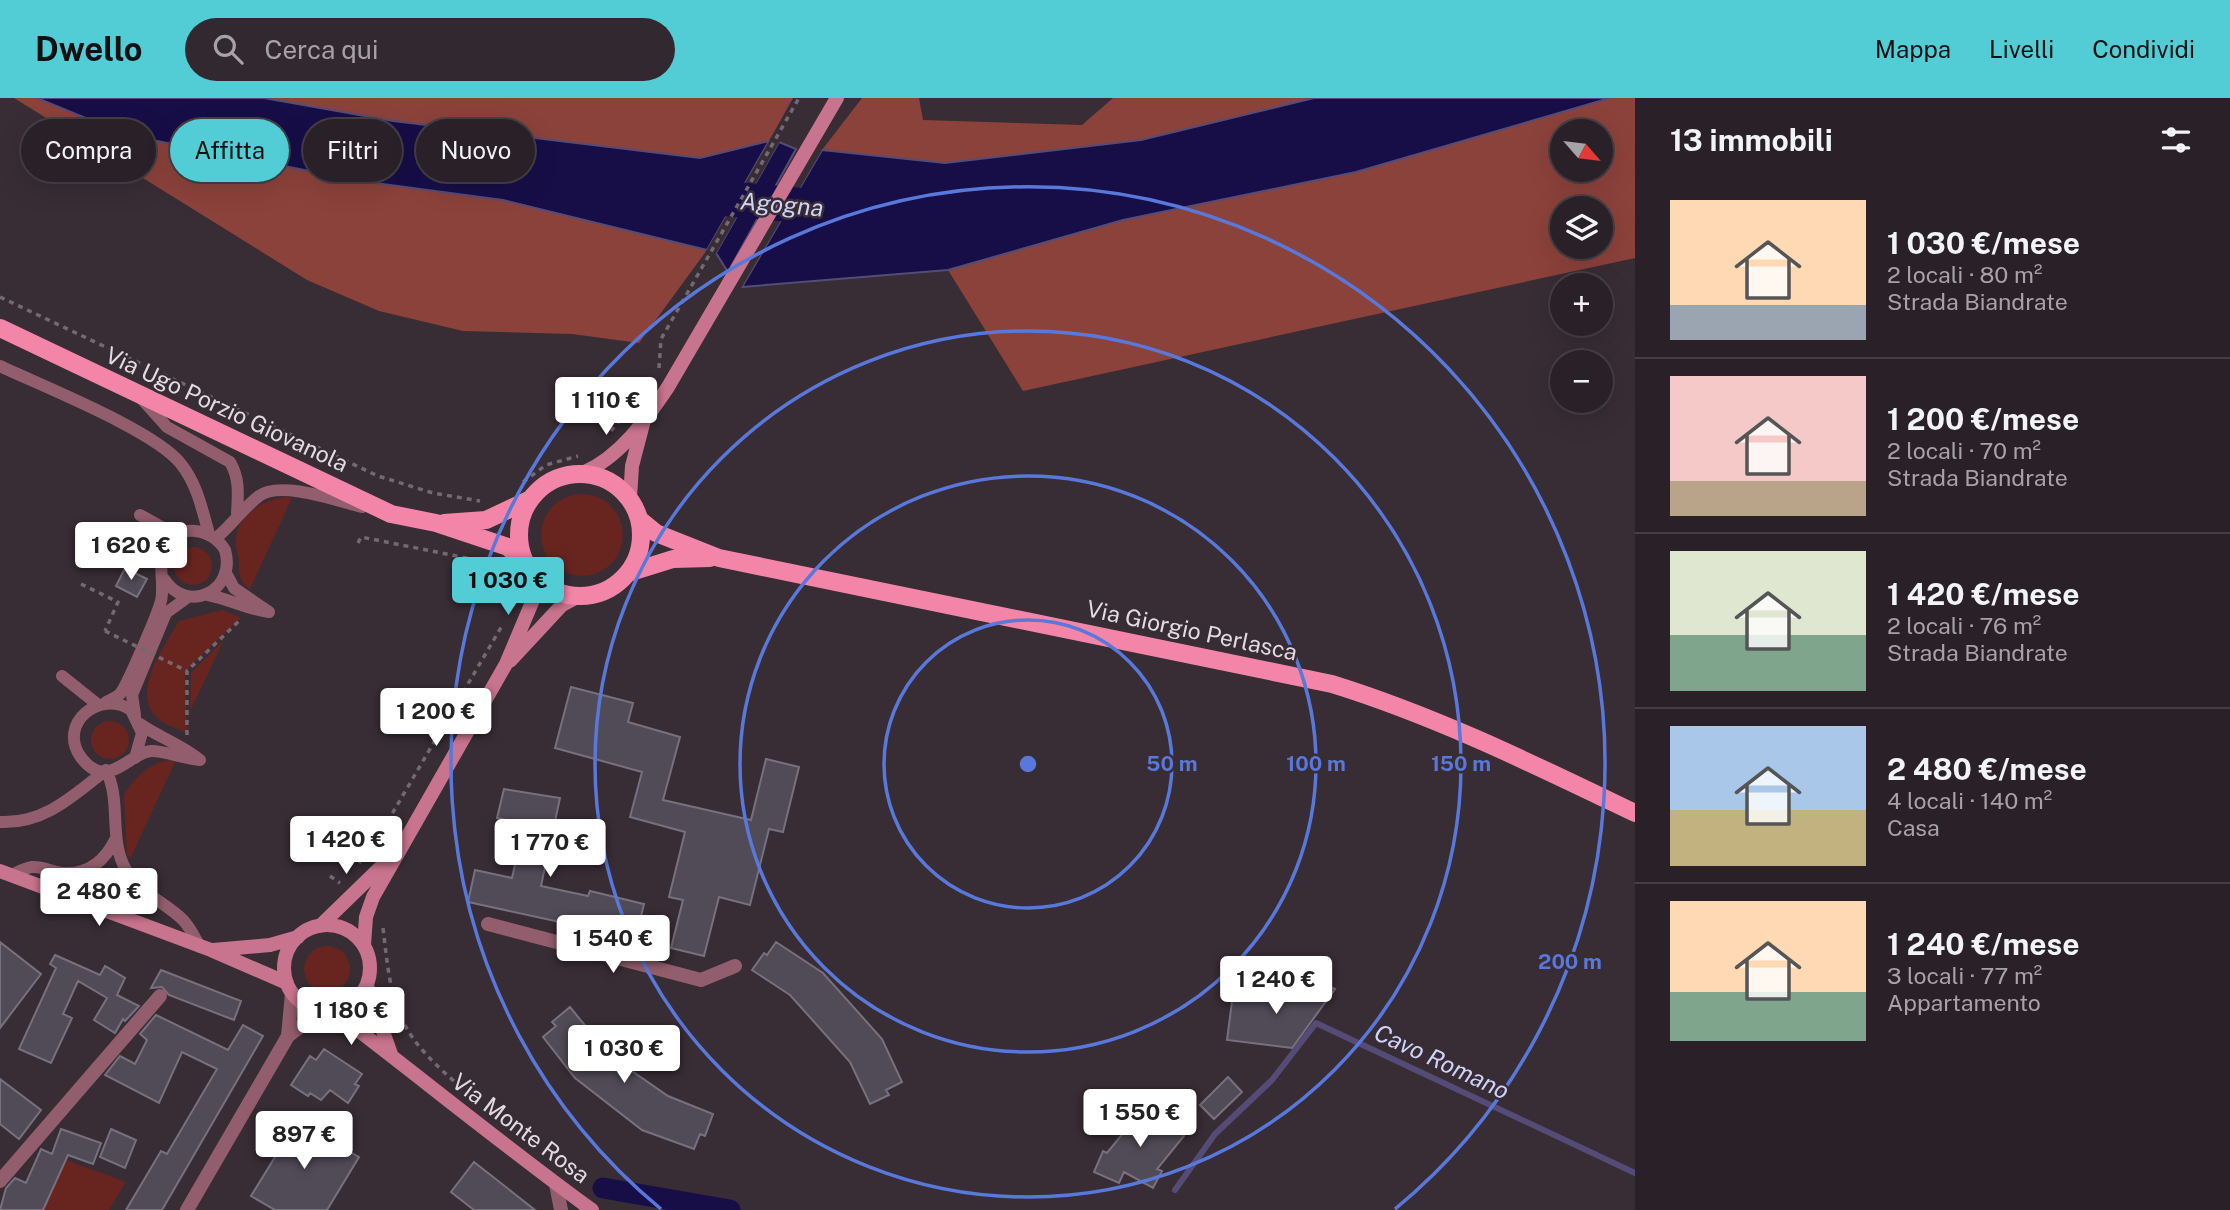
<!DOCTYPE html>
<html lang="it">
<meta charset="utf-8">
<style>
:root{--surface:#2a2128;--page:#322930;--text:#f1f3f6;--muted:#a5a3a8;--line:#463e45;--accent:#52ccd5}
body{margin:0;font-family:"Public Sans",sans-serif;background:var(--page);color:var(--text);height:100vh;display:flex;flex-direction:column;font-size:26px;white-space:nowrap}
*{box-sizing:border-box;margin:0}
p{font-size:23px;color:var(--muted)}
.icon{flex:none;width:38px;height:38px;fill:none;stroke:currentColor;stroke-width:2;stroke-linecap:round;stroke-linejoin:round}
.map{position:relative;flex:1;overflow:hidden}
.panel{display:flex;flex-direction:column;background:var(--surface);width:595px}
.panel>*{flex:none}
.top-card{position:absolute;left:21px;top:21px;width:665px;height:63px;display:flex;gap:14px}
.needle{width:46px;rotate:118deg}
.fabs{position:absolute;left:1550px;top:21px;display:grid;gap:14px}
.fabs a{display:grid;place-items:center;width:63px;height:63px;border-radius:50%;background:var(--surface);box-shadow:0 7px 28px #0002,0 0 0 2px var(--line);font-size:35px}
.price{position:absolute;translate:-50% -60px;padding:0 16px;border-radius:7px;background:#fff;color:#222;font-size:23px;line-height:46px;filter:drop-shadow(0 2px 4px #0008)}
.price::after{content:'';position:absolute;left:50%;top:42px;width:21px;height:16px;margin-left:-10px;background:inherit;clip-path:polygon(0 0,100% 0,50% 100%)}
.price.on{background:var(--accent);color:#111}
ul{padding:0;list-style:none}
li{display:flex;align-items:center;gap:21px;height:175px;padding:0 35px}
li+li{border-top:2px solid var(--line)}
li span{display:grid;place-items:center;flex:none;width:196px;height:140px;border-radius:0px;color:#555}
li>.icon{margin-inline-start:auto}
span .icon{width:84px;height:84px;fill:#fffc;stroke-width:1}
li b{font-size:30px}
h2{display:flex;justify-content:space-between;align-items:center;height:84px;padding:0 35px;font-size:30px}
.tag{padding:0 24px;border-radius:32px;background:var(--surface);box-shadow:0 7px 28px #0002,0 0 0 2px var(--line);font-size:24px;line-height:63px}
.tag.on{background:var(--accent);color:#111}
header{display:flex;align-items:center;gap:42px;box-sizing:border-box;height:98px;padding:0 35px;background:var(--accent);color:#111}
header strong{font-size:33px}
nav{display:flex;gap:38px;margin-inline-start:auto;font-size:24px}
.search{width:490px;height:63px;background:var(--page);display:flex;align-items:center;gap:18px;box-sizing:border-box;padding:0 24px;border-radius:38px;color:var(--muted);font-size:26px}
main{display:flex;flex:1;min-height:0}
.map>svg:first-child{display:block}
.green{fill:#682520}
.forest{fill:#8b423b;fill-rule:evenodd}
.water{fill:#170e48;stroke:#544c76;stroke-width:2}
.pier{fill:#382c35}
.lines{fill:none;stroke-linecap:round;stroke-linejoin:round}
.stream{stroke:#544c76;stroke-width:6}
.canal{stroke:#170e48;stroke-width:21}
.river{stroke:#170e48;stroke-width:35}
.building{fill:#514b58;stroke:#77707e;stroke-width:2}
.path{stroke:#736971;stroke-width:3.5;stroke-dasharray:5 5;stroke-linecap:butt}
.lane{stroke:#925d6d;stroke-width:12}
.street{stroke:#925d6d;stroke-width:14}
.secondary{stroke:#c9748e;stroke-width:14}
.primary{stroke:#f386a8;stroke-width:18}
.path-bridge{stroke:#736971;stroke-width:3.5;stroke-dasharray:5 5;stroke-linecap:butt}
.ring{fill:none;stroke:#5878db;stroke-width:3.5}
.labels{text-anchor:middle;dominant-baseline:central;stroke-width:5;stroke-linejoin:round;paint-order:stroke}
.street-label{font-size:23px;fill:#e3dbe1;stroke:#382c35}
.water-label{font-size:24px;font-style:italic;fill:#d0d3f9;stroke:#382c35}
.centre{fill:#5878db;stroke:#382c35;stroke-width:3.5}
.ring-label{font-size:21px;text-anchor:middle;font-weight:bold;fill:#5878db;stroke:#382c35;stroke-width:5;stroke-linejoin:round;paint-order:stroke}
</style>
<header>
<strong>Dwello</strong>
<div class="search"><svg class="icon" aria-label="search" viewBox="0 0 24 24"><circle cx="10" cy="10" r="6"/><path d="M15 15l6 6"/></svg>Cerca qui</div>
<nav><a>Mappa</a><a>Livelli</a><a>Condividi</a></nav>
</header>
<main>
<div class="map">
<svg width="1635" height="1112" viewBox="0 0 1635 1112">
<rect width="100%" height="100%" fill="#382c35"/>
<path class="green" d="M541 437a41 41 0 1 1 82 0a41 41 0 1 1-82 0Z
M285,399L292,400L250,491C238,483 239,475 239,462C238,456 236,450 236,445C235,418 262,402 285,399Z
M174 468a19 19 0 1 1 38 0a19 19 0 1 1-38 0Z
M223,512L241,520L189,569L185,578L187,635C179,631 169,628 161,623C127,599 164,549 179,523Z
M224,542L190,613L191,575Z
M91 642a19 19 0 1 1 38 0a19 19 0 1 1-38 0Z
M171,662L175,664L131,759L127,758L124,697C134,679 151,664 171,662Z
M304 871a23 23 0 1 1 46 0a23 23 0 1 1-46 0Z
M66,1062L126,1084L109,1112H41Z"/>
<path class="forest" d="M14,0H37L127,37L360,83L503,102L707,152L639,245L572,236L463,233L379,213L307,182Z
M264,0H793L769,43L700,60L393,23Z
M862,0H919L923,22L1082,27L1113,0H1314L1141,42L945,65L822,52Z
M1610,0H1635V160L1023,293L948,172L1123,122L1356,74ZM1563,33H1601V72H1563ZM1563,110H1601V149H1563Z"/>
<path class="water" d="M37,0H264L393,23L700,60L769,43L707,152L503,102L360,83L127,37Z
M1314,0H1610L1356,74L1123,122L948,172L742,189L822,52L945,65L1141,42Z
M779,44L796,51L728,174L716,155Z"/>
<path class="pier" d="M771,40L772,45L710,153L705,155Z
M781,41L768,64L714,159L713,153L776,43Z
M818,52H822L740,192L739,188Z"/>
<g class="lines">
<path class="stream" d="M1175,1092L1215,1036L1272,982L1316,925L1635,1075"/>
<path class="canal" d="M603,1090L730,1112"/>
<path class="river" d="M688,97L838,111"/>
</g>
<path class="building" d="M125,470L147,481L137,499L116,488Z
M571,589L633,605L628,624L680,639L663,702L751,722L766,661L799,669L783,734L769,731L750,807L719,799L704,858L671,850L683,802L669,799L685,734L630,719L642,674L555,650Z
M504,691L560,700L541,788L588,798L590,793L644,806L634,848L591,837L592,831L468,804L475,772L512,780L524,726L497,720Z
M0,844L41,876L0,930Z
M776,844L823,875L882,941L902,984L886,992L889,997L870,1006L850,964L790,897L752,872L764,855L767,857Z
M55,857L100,877L105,868L125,880L117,897L139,908L125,923L123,921L115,935L94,922L107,900L78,883L63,916L72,920L51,965L19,951L56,870L50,866Z
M161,872L241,903L234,922L169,897L162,889L151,890Z
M1311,881L1335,891L1292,950L1227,942L1233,896L1265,899L1266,893L1302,897Z
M570,909L609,957L668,998L713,1016L705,1038L700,1036L694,1051L642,1032L575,980L543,939L556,928L552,924Z
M156,917L228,952L243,927L263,938L162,1112H126L161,1053L167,1056L217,971L182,954L159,1005L105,977L120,958L135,966L147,942L140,936Z
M324,951L362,976L355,986L359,988L348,1005L330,992L321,1002L310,995L308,998L291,987L310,958L316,962Z
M1228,979L1242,994L1214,1021L1200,1007Z
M0,981L41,1012L19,1041L0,1026Z
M1146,1007L1184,1038L1157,1071L1162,1073L1153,1090L1124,1074L1119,1085L1094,1074L1103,1053L1107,1055Z
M291,1021L359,1059L327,1112H275L251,1098L278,1054L273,1051Z
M61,1031L101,1045L93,1066L68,1057L43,1112H0L6,1090L15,1080L26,1085L41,1051L52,1056Z
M111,1031L136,1042L125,1070L100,1059Z
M474,1064L535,1112H474L451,1094Z"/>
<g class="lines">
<path class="path" d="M0,199L378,378L433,395L480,403
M659,270L661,241L799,0
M611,333L639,299
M523,384L546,367L578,358
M358,445L361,439L497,466
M511,477L516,493
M81,486L118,504L105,533
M187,637V573L239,523
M359,765L385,728L503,526
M330,778L340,785
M383,830C392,907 394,931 455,984"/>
<path class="lane" d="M0,268C42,288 156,333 181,366C197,386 202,411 209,436
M141,300L167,329L230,364C240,381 238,397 237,415
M140,417L167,432L172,440
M216,440C232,427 242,411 259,398C280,382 338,403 362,409
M226,475L234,490L269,514
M208,497C229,501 247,511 269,514
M62,578L97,606
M106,604C110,602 117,599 120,596C127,588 158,515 161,503C165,485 157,467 165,450C178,424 212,430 225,452C237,493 187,517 164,481
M135,617L132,597L166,515L188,499
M140,626C160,640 181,646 200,662
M135,660L142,635L131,612C100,591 58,625 80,658C107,696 130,653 152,653C165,653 185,661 200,662
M0,724C44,726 73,698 106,672C122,704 108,741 126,772C139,795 165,804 183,822C190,829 195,840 200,849
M11,777C18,774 25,770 32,769C44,768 53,775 65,775C90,776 106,761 116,740"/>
<path class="street" d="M488,826L701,882L735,868
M288,938L292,895
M0,1083L160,898
M556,1086L561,1112
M187,1112L288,938L321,913"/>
<path class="secondary" d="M583,375C621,358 645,323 668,289L837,0
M630,400L632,368L643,326
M510,563L562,507L579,498
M0,773L211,852L287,885
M284 870a43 43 0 1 1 86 0a43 43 0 1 1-86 0Z
M320,828L388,762
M364,847L366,819L373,799L506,566L533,502L534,478
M213,852L270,847L298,839
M367,888L391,956
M333,913C420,979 504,1048 592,1112"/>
<path class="primary" d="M0,230L391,416L436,425L508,449L527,467
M519 437a61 61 0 1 1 122 0a61 61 0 1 1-122 0Z
M640,422L656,435L719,460L1332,586C1438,619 1535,667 1635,715
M444,425L486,422L531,401
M628,475L673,461L710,460"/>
<path class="path-bridge" d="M105,533L187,573"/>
</g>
<g class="ring">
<circle cx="1028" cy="666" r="144"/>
<circle cx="1028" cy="666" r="288"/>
<circle cx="1028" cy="666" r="433"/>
<path d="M661 1111A577 577 0 1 1 1395 1111"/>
</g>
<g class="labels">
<g class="street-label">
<text transform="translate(227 311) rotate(25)">Via Ugo Porzio Giovanola</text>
<text transform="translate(1192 532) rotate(12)">Via Giorgio Perlasca</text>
<text transform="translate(521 1030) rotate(37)">Via Monte Rosa</text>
</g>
<g class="water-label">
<text transform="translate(782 106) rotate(5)">Agogna</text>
<text transform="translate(1442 963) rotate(25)">Cavo Romano</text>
</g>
</g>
<circle cx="1028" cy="666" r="10" class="centre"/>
<g class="ring-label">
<text x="1172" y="673">50 m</text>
<text x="1316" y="673">100 m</text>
<text x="1461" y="673">150 m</text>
<text x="1570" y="871">200 m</text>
</g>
</svg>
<div class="fabs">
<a><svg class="needle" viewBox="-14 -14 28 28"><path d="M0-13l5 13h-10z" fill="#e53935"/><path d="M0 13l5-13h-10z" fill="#a5a3a8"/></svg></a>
<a><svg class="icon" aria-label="layers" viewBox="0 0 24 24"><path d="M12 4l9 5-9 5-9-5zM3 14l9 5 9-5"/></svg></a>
<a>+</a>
<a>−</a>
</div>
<b class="price" style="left:606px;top:339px">1 110 €</b>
<b class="price" style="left:131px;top:484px">1 620 €</b>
<b class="price on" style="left:508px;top:519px">1 030 €</b>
<b class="price" style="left:436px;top:650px">1 200 €</b>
<b class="price" style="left:346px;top:778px">1 420 €</b>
<b class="price" style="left:550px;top:781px">1 770 €</b>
<b class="price" style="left:99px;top:830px">2 480 €</b>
<b class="price" style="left:613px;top:877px">1 540 €</b>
<b class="price" style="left:1276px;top:918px">1 240 €</b>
<b class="price" style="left:351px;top:949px">1 180 €</b>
<b class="price" style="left:624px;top:987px">1 030 €</b>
<b class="price" style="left:1140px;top:1051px">1 550 €</b>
<b class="price" style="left:304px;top:1073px">897 €</b>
<div class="top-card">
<a class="tag">Compra</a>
<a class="tag on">Affitta</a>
<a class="tag">Filtri</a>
<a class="tag">Nuovo</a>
</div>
</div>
<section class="panel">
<h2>13 immobili<svg class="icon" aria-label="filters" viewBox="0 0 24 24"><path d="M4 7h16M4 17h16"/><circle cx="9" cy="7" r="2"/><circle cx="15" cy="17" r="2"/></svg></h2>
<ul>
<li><span style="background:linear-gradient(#ffd9b3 75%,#9aa5b1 0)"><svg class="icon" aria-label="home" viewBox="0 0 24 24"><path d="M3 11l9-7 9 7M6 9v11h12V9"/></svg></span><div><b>1 030 €/mese</b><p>2 locali · 80 m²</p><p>Strada Biandrate</p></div></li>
<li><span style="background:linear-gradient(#f6c9c9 75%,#b9a48a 0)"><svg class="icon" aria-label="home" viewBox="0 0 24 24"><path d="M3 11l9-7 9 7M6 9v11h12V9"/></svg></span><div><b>1 200 €/mese</b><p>2 locali · 70 m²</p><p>Strada Biandrate</p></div></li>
<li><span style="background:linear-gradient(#dfe7d0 60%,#7fa58c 0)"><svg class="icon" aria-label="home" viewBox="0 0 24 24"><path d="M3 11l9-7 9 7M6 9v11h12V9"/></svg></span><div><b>1 420 €/mese</b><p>2 locali · 76 m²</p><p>Strada Biandrate</p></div></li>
<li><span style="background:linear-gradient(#a9c7e8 60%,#c2b280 0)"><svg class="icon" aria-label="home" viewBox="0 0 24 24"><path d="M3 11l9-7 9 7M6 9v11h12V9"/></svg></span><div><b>2 480 €/mese</b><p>4 locali · 140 m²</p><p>Casa</p></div></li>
<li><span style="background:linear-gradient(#ffd9b3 65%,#7fa58c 0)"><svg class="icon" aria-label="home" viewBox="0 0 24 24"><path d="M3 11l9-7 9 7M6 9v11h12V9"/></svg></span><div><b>1 240 €/mese</b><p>3 locali · 77 m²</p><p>Appartamento</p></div></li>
</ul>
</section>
</main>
